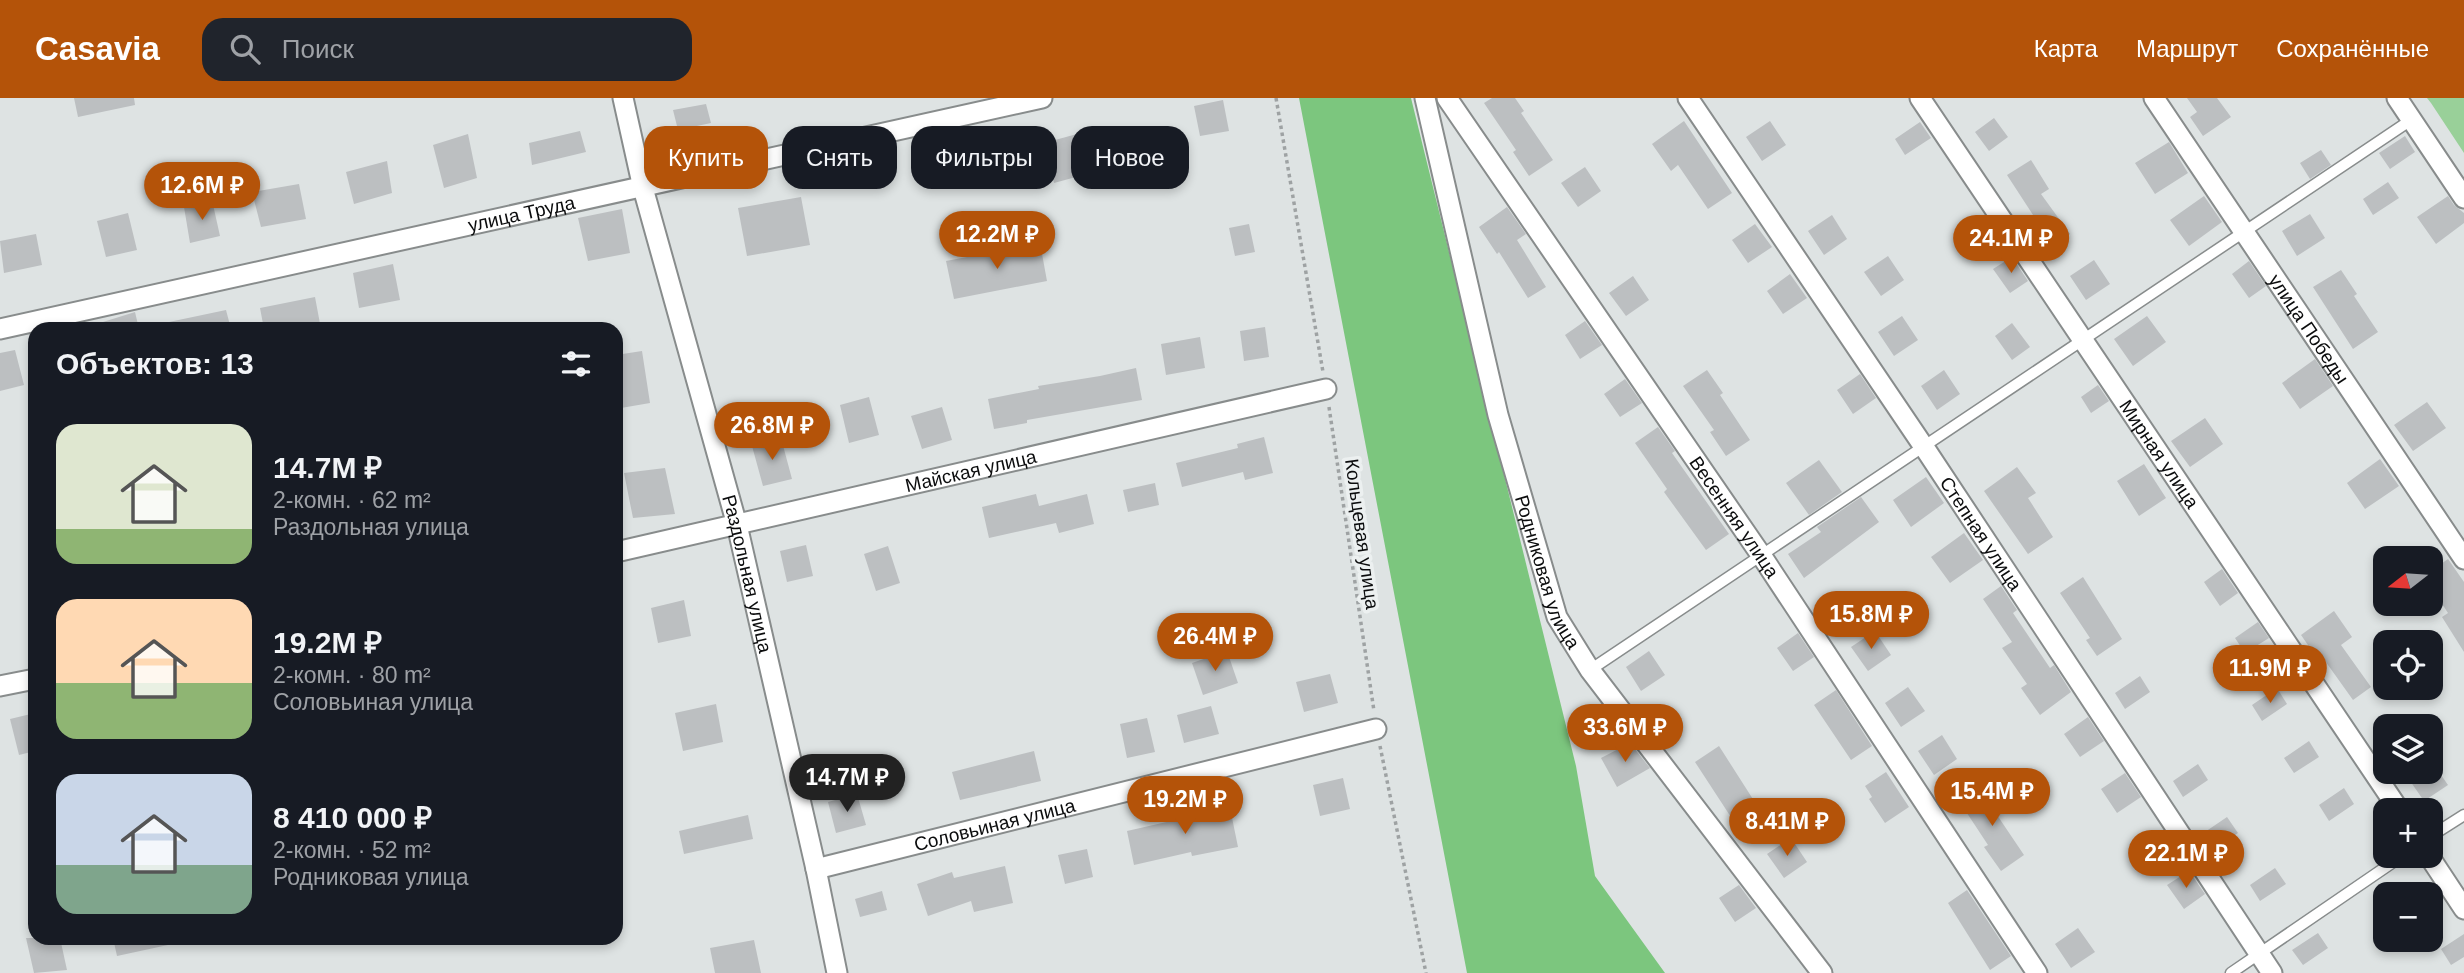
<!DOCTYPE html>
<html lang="ru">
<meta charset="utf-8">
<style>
:root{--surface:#171b24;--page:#20242c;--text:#f1f3f6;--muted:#9ea1a6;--accent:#b45309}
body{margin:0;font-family:Helvetica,sans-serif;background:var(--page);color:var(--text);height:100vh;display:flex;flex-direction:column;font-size:26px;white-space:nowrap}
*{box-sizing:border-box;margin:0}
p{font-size:23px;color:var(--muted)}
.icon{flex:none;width:38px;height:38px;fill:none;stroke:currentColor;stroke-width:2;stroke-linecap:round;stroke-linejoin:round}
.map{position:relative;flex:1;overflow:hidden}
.details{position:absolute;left:28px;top:224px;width:595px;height:623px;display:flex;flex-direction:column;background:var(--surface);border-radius:21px;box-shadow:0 4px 10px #0003}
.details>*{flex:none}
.top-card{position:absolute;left:644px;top:28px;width:665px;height:63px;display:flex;gap:14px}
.needle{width:46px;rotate:253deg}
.controls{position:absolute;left:2373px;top:448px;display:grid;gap:14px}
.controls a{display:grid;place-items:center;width:70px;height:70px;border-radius:14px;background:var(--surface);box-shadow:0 4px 10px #0003;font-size:35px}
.price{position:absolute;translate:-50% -60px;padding:0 16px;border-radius:24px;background:var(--accent);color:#fff;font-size:23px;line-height:46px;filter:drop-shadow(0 2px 4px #0008)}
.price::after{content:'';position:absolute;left:50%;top:42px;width:21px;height:16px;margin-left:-10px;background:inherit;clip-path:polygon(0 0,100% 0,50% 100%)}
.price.active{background:#222;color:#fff}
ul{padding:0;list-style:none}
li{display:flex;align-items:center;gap:21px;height:175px;padding:0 28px}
li span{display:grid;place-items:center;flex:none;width:196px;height:140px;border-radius:21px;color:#555}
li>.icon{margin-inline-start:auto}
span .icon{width:84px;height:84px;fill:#fffc;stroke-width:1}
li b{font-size:30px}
h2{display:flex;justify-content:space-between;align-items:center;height:84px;padding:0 28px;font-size:30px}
.chip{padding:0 24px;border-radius:21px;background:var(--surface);box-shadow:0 4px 10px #0003;font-size:24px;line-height:63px}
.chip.active{background:var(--accent);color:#fff}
header{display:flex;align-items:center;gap:42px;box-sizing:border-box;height:98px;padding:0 35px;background:var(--accent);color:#fff}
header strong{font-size:33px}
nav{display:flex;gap:38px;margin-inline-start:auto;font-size:24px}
.search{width:490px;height:63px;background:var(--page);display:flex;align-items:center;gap:18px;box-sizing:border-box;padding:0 24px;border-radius:21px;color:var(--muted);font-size:26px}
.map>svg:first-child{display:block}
.green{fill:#99d099}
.forest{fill:#7cc67e}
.building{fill:#bcbfc1}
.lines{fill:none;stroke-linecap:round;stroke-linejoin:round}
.lane-casing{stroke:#888c8c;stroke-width:13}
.street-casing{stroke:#888c8c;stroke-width:23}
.path{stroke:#9ea2a3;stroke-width:3.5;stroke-dasharray:3.5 3.5;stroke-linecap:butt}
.lane{stroke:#fff;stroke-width:10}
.street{stroke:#fff;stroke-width:19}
.labels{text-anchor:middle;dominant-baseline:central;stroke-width:7;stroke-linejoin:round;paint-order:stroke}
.street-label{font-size:19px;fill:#0b0c0d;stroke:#ecf0f0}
</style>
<header>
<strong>Casavia</strong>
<div class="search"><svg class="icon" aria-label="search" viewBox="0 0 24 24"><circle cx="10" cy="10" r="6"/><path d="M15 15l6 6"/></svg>Поиск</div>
<nav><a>Карта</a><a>Маршрут</a><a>Сохранённые</a></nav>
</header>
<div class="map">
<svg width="2464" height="875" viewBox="0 0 2464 875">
<rect width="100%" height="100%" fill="#dee3e3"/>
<path class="green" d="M2427,0H2464V55L2431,5Z"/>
<path class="forest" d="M1299,0H1411L1576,668L1595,778L1665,875H1467Z"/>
<path class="building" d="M74,0H134L135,7L78,19Z
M1492,0H1515L1524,13L1521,15L1553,62L1529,78L1513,54L1516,52L1484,5Z
M2187,0H2217L2231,19L2203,38L2190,19L2197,14Z
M1223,2L1229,33L1200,38L1194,8Z
M706,6L711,25L678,32L673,12Z
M1994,20L2008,39L1989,53L1975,34Z
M1684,23L1732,95L1708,111L1678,67L1671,73L1652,46Z
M1770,23L1786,47L1762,63L1746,39Z
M1920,24L1931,40L1905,57L1895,41Z
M1135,29L1141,59L1085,69L1087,76L1054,85L1044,45L1077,36L1078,39Z
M580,33L586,54L532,67L529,45Z
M468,36L477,80L444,90L433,47Z
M2405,38L2415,54L2390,71L2379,55Z
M2169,44L2188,75L2155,96L2135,65Z
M2321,52L2331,67L2310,81L2300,65Z
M2031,62L2049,91L2041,96L2070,136L2052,149L2035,125L2037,123L2007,77Z
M387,63L392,95L354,106L346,74Z
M1585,69L1601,93L1578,109L1561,85Z
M2388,84L2399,100L2373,117L2363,101Z
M299,86L306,121L261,129L252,94Z
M2204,98L2222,124L2189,148L2170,122Z
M2448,98L2454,107L2464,115V125L2436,146L2417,119Z
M801,99L810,147L747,158L738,110Z
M212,102L220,138L190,145L184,109Z
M1507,109L1526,136L1517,142L1546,189L1528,200L1499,154L1497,156L1479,129Z
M622,111L630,155L588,163L578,120Z
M128,115L137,152L106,159L97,123Z
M2310,116L2325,140L2297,158L2282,133Z
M1832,117L1847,141L1824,157L1808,133Z
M1249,126L1255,154L1235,158L1229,130Z
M1755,126L1772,149L1748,165L1732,142Z
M36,136L42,167L4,175L0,143Z
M1040,145L1047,183L954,201L946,163Z
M1888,158L1904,182L1881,198L1864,174Z
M2012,159L2028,183L2010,195L1993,171Z
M2094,162L2110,186L2086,202L2070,178Z
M2249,163L2266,188L2249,200L2232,176Z
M393,166L400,202L359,210L353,175Z
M2341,172L2357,196L2354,198L2378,234L2353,251L2313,189Z
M1790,176L1807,200L1783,216L1767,193Z
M1633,178L1649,202L1626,218L1609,195Z
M315,199L321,231H264L260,210Z
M226,212L231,231H170L169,224Z
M135,214L139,231H88L87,229Z
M1902,218L1918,242L1894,258L1878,234Z
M2147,218L2166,244L2133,268L2114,241Z
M1585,223L1602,247L1580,261L1565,237Z
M2012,225L2030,249L2012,262L1995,238Z
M1265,229L1269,259L1244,263L1240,233Z
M1200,239L1205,270L1166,277L1161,246Z
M15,252L24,287L0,293V255Z
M642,253L650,305L621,310L616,283V257Z
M2315,261L2333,288L2300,311L2282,285Z
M1136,270L1142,302L1027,322V325L994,331L988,301L1039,291L1038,288L1100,278Z
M1707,272L1723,295L1720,297L1750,342L1726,358L1710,334L1714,332L1683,288Z
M1944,272L1960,296L1937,312L1921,288Z
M1860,276L1876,300L1853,316L1837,292Z
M1625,281L1642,305L1620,319L1604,296Z
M2098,287L2109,303L2091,315L2081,299Z
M869,299L879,337L849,345L840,307Z
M2427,304L2446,330L2413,353L2394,327Z
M942,309L952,342L922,351L911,318Z
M2205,320L2223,346L2190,369L2171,343Z
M1658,329L1675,353L1672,355L1729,436L1706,452L1664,394L1667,391L1635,345Z
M1264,339L1273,375L1245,382L1243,374L1182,389L1176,365L1238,350L1237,346Z
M781,340L792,381L763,388L752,348Z
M2380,361L2399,388L2365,411L2347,385Z
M1819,362L1842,394L1809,417L1786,385Z
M2144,366L2166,400L2139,418L2117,383Z
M2017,369L2036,395L2028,400L2053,439L2028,456L1984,393Z
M665,370L675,416L633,420L624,375Z
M1926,379L1944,405L1911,429L1893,402Z
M1155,385L1159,407L1128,414L1123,392Z
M1036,396L1039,408L1087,396L1094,426L1059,435L1056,425L989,440L982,409Z
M1861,399L1879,424L1804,480L1788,456L1821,434L1817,429Z
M1964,435L1983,462L1950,485L1931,459Z
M806,447L813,478L787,484L780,453Z
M888,448L900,485L876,493L864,456Z
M2448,461L2464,484V554L2442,519L2448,515L2431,489V473Z
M2222,471L2238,495L2220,508L2204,484Z
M2083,479L2122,541L2097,558L2086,542L2090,540L2060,495Z
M2001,488L2017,512L2013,515L2050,570L2054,567L2071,594L2040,617L2021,590L2027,586L2002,550L2012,544L1983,501Z
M684,502L691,538L658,545L651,510Z
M2334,513L2352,539L2341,547L2371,589L2353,602L2323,560L2319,563L2301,537Z
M2258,524L2269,540L2245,555L2235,540Z
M1875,533L1891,557L1868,573L1851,549Z
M1798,535L1814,559L1793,573L1777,550Z
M1227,553L1238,585L1203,597L1192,565Z
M1649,553L1665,577L1641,593L1626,569Z
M1330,576L1338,605L1304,614L1296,584Z
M2140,578L2150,594L2125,611L2115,595Z
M1908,589L1925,613L1901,629L1885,605Z
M2277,590L2287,606L2262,623L2252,607Z
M1836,592L1872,648L1851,662L1814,607Z
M716,606L723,644L683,653L675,615Z
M1211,608L1219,636L1184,645L1177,617Z
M35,615V653L19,657L10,621Z
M2088,619L2104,643L2080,659L2064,636Z
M1147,620L1155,654L1127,660L1120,626Z
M1942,637L1957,661L1934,677L1918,653Z
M2309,643L2319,659L2294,675L2284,660Z
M1630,645L1650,670L1617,689L1601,660Z
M1719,648L1765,720L1742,736L1695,664Z
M1034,653L1041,683L960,702L952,674Z
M2198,666L2208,682L2183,699L2173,683Z
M1886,674L1909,709L1885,725L1869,701L1872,699L1865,688Z
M2417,674H2439L2448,687L2424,703L2408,680Z
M2125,675L2141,699L2117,715L2101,691Z
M1343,680L1350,711L1320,718L1313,687Z
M1981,689L1982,691L1984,689L1999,711L1995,714L2024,757L2001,773L1984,749L1988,747L1959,703Z
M2344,690L2354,706L2329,723L2319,707Z
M857,696L866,727L836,735L828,704Z
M1229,705L1238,749L1192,758L1191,754L1134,767L1127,733L1184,720L1183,716Z
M748,717L753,741L684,756L679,733Z
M2227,719L2238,735L2213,752L2202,736Z
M1791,740L1807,764L1784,780L1767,756Z
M1087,751L1093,779L1065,786L1058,757Z
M1005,768L1013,805L974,814L971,803L928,818L917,786L952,774L954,780Z
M2275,770L2286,786L2260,803L2250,787Z
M2189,773L2205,796L2184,811L2167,787Z
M1739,787L1756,810L1735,824L1719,800Z
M1967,792L2011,858L1990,872L1948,805Z
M882,793L887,812L860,819L855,801Z
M2078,830L2095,854L2071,870L2055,846Z
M2318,835L2328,850L2303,867L2292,852Z
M2464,836V859L2451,867L2441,851Z
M26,840H60L67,872L34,875Z
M113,840H167L168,847L117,858Z
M754,842L761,875H715L710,850Z"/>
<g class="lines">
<g class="lane-casing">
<path id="lane" d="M1590,572L2411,22
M2431,738L2464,717
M2231,875L2402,758"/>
</g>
<g class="street-casing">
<g id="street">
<path id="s1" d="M623,0L643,90L737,427L816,771L837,875"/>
<path id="s2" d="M1425,0L1498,317L1557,519L1590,572L1822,875"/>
<path id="s3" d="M1447,0L1761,457L2037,875"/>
<path id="s4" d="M1688,0L1924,349L2272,875"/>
<path id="s5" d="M1920,0L2399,712"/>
<path id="s6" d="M2154,0L2464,461"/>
<path d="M2397,0L2464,100"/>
<path id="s7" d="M0,231L1042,0"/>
<path id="s8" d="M616,454L1326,291"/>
<path d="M0,588L35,581"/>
<path d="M2429,758L2464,811"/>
<path id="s9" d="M816,771L1376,631"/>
</g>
</g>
<path class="path" d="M1276,0L1323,274
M1329,309L1374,613
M1380,648L1426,875"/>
<use href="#lane" class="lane"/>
<use href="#street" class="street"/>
</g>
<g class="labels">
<g class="street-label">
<text stroke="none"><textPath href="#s7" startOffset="534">улица Труда</textPath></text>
<text stroke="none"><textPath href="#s6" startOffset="278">улица Победы</textPath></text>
<text stroke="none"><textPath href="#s5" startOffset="429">Мирная улица</textPath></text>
<text stroke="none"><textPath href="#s8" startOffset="364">Майская улица</textPath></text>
<text stroke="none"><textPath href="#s3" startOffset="508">Весенняя улица</textPath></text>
<text transform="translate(1362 436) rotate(82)">Кольцевая улица</text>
<text stroke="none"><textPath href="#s4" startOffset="525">Степная улица</textPath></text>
<text stroke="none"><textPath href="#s2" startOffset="490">Родниковая улица</textPath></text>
<text stroke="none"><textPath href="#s1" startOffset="492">Раздольная улица</textPath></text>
<text stroke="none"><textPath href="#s9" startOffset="184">Соловьиная улица</textPath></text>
</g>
</g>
</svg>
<div class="controls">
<a><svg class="needle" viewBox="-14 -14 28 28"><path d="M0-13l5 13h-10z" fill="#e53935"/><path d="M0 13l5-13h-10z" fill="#9ea1a6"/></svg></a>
<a><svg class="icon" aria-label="locate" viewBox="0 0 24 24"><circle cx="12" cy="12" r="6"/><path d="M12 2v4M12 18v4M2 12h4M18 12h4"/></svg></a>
<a><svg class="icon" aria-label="layers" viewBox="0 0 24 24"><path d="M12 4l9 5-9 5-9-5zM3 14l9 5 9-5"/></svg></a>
<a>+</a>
<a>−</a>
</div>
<b class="price" style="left:202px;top:124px">12.6M ₽</b>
<b class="price" style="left:997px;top:173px">12.2M ₽</b>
<b class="price" style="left:2011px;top:177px">24.1M ₽</b>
<b class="price" style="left:772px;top:364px">26.8M ₽</b>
<b class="price" style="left:1871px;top:553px">15.8M ₽</b>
<b class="price" style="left:1215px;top:575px">26.4M ₽</b>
<b class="price" style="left:2270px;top:607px">11.9M ₽</b>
<b class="price" style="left:1625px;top:666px">33.6M ₽</b>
<b class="price active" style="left:847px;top:716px">14.7M ₽</b>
<b class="price" style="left:1992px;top:730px">15.4M ₽</b>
<b class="price" style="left:1185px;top:738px">19.2M ₽</b>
<b class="price" style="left:1787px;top:760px">8.41M ₽</b>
<b class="price" style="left:2186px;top:792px">22.1M ₽</b>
<div class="top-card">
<a class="chip active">Купить</a>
<a class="chip">Снять</a>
<a class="chip">Фильтры</a>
<a class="chip">Новое</a>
</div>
<section class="details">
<h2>Объектов: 13<svg class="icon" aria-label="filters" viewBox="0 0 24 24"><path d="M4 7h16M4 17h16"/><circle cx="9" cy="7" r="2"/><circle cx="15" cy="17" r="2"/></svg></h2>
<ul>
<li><span style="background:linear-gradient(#dfe7d0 75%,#8fb573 0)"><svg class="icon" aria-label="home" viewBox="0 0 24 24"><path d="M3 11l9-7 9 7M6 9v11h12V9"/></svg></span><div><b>14.7M ₽</b><p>2-комн. · 62 m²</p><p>Раздольная улица</p></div></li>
<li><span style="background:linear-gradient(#ffd9b3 60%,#8fb573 0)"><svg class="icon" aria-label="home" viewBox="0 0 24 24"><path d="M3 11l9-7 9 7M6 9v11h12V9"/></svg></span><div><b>19.2M ₽</b><p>2-комн. · 80 m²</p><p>Соловьиная улица</p></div></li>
<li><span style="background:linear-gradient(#c9d6e8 65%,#7fa58c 0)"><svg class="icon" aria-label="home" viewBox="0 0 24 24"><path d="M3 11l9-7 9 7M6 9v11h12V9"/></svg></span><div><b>8 410 000 ₽</b><p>2-комн. · 52 m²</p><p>Родниковая улица</p></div></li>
</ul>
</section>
</div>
